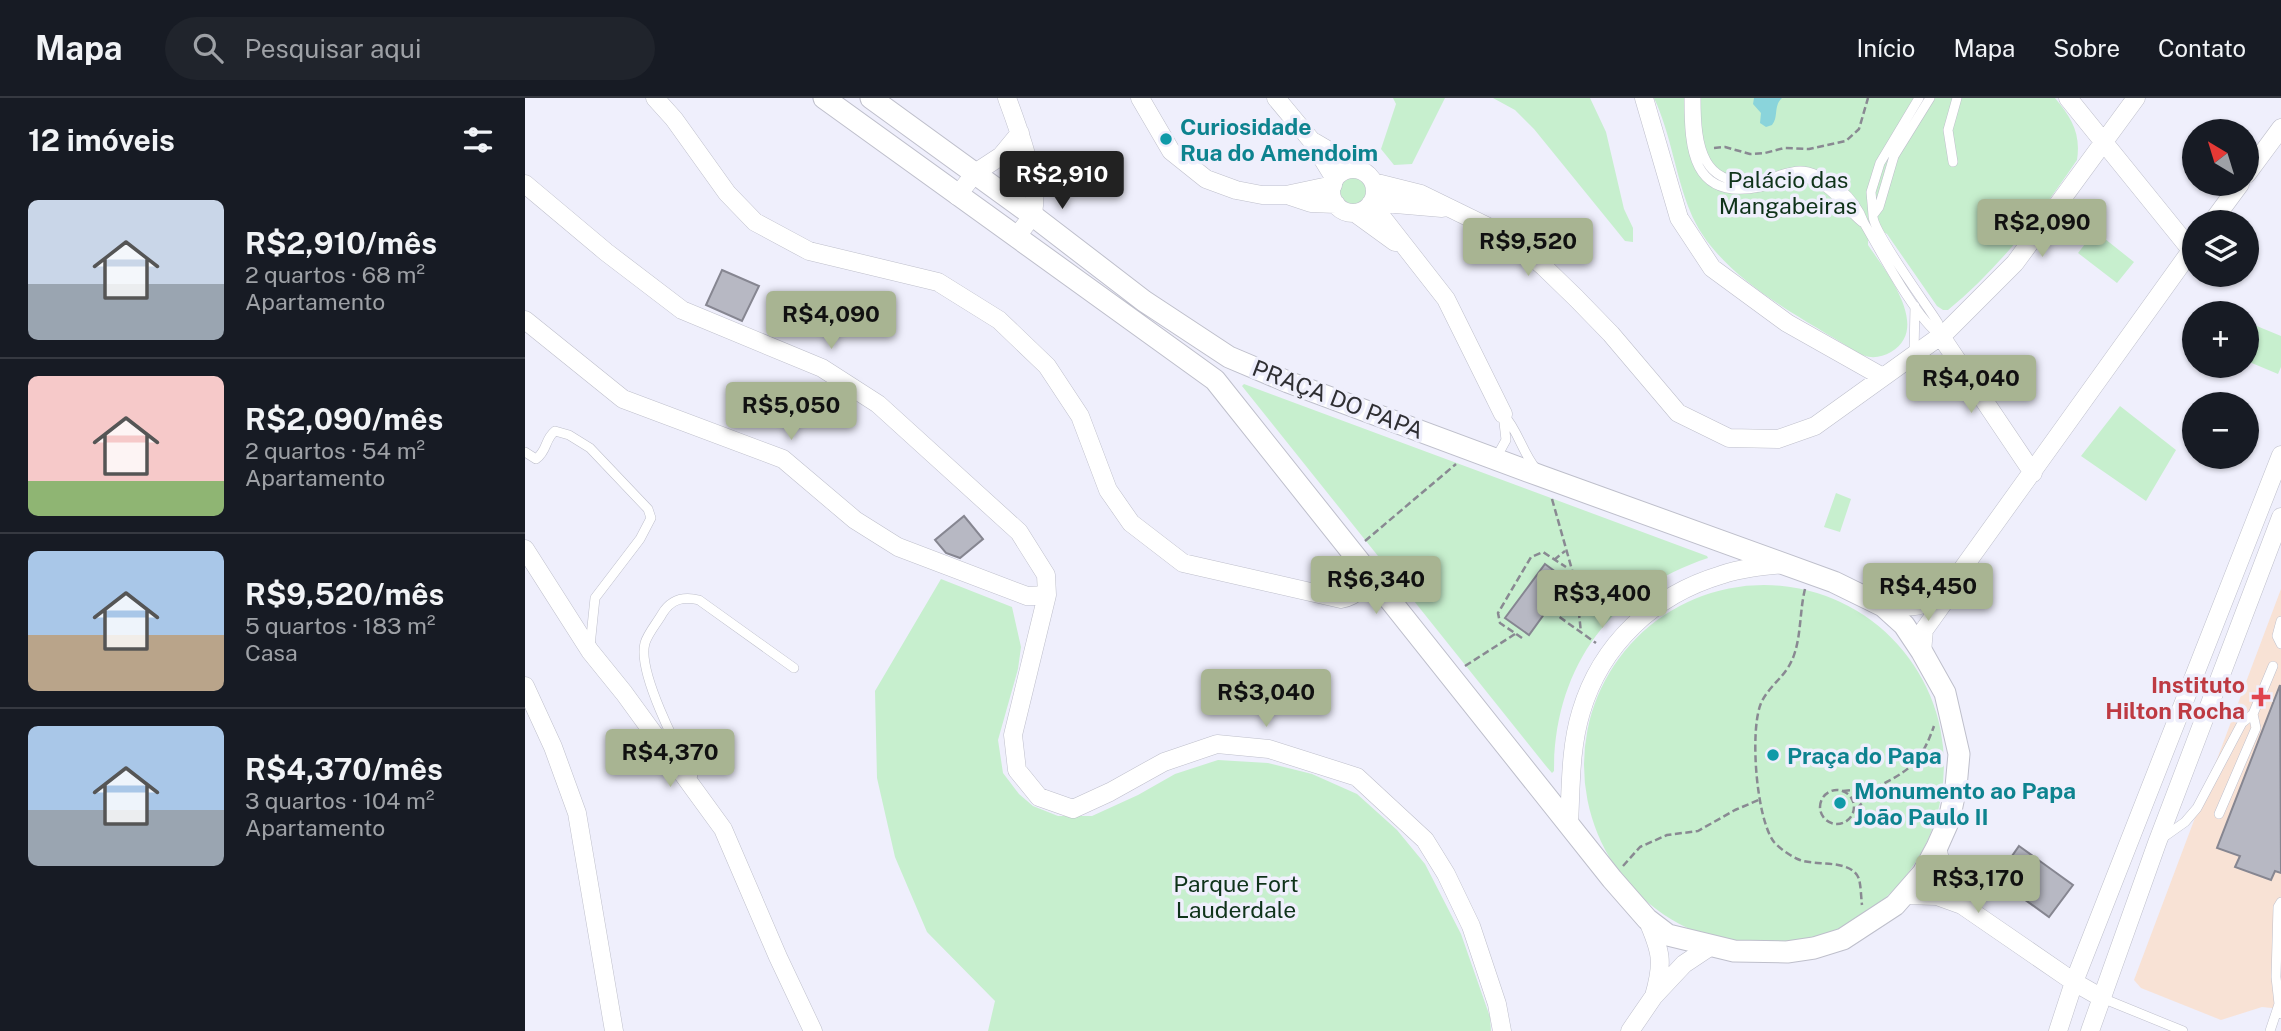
<!DOCTYPE html>
<html lang="pt">
<meta charset="utf-8">
<style>
:root{--surface:#171b24;--page:#20242c;--text:#f1f3f6;--muted:#9ea1a6;--line:#363941;--accent:#a8b492}
body{margin:0;font-family:"Public Sans",sans-serif;background:var(--page);color:var(--text);height:100vh;display:flex;flex-direction:column;font-size:26px;white-space:nowrap}
*{box-sizing:border-box;margin:0}
p{font-size:23px;color:var(--muted)}
.icon{flex:none;width:38px;height:38px;fill:none;stroke:currentColor;stroke-width:2;stroke-linecap:round;stroke-linejoin:round}
.map{position:relative;flex:1;overflow:hidden}
.panel{display:flex;flex-direction:column;background:var(--surface);width:525px}
.panel>*{flex:none}
.needle{width:46px;rotate:322deg}
.fabs{position:absolute;left:1657px;top:21px;display:grid;gap:14px}
.fabs a{display:grid;place-items:center;width:77px;height:77px;border-radius:50%;background:var(--surface);box-shadow:0 2px 5px #0004;font-size:35px}
.price{position:absolute;translate:-50% -60px;padding:0 16px;border-radius:7px;background:var(--accent);color:#111;font-size:23px;line-height:46px;filter:drop-shadow(0 2px 4px #0008)}
.price::after{content:'';position:absolute;left:50%;top:42px;width:21px;height:16px;margin-left:-10px;background:inherit;clip-path:polygon(0 0,100% 0,50% 100%)}
.price.current{background:#222;color:#fff}
ul{padding:0;list-style:none}
li{display:flex;align-items:center;gap:21px;height:175px;padding:0 28px}
li+li{border-top:2px solid var(--line)}
li span{display:grid;place-items:center;flex:none;width:196px;height:140px;border-radius:10px;color:#555}
li>.icon{margin-inline-start:auto}
span .icon{width:84px;height:84px;fill:#fffc;stroke-width:1}
li b{font-size:30px}
h2{display:flex;justify-content:space-between;align-items:center;height:84px;padding:0 28px;font-size:30px}
header{display:flex;align-items:center;gap:42px;box-sizing:border-box;height:98px;padding:0 35px;background:var(--surface);border-bottom:2px solid var(--line)}
header strong{font-size:33px}
nav{display:flex;gap:38px;margin-inline-start:auto;font-size:24px}
.search{width:490px;height:63px;background:var(--page);display:flex;align-items:center;gap:18px;box-sizing:border-box;padding:0 24px;border-radius:38px;color:var(--muted);font-size:26px}
main{display:flex;flex:1;min-height:0}
.map>svg:first-child{display:block}
.medical{fill:#f8e2d5}
.green{fill:#c7efce}
.water{fill:#8ad4db}
.building{fill:#b7b8c3;stroke:#868691;stroke-width:2}
.lines{fill:none;stroke-linecap:round;stroke-linejoin:round}
.service-casing{stroke:#bebfcb;stroke-width:10}
.minor-casing{stroke:#bebfcb;stroke-width:19}
.tertiary-casing{stroke:#bebfcb;stroke-width:23}
.path{stroke:#898992;stroke-width:2.5;stroke-dasharray:7 3.5;stroke-linecap:butt}
.service{stroke:#fff;stroke-width:9}
.minor{stroke:#fff;stroke-width:18}
.tertiary{stroke:#fff;stroke-width:21}
.culture-dot{fill:#0f9aa8;stroke:#efeffc;stroke-width:2.5}
.health-dot{fill:#e0444e;stroke:#efeffc;stroke-width:2.5}
.labels{text-anchor:middle;dominant-baseline:central;stroke-width:7;stroke-linejoin:round;paint-order:stroke}
.culture-label{font-size:23px;font-weight:bold;fill:#0d838f;stroke:#efeffc;text-anchor:start}
.park-label{font-size:23px;fill:#0f331a;stroke:#efeffc}
.street-label{font-size:23px;fill:#2f2f33;stroke:#efeffc}
.health-label{font-size:23px;font-weight:bold;fill:#be3a42;stroke:#efeffc;text-anchor:end}
</style>
<header>
<strong>Mapa</strong>
<div class="search"><svg class="icon" aria-label="search" viewBox="0 0 24 24"><circle cx="10" cy="10" r="6"/><path d="M15 15l6 6"/></svg>Pesquisar aqui</div>
<nav><a>Início</a><a>Mapa</a><a>Sobre</a><a>Contato</a></nav>
</header>
<main>
<section class="panel">
<h2>12 imóveis<svg class="icon" aria-label="filters" viewBox="0 0 24 24"><path d="M4 7h16M4 17h16"/><circle cx="9" cy="7" r="2"/><circle cx="15" cy="17" r="2"/></svg></h2>
<ul>
<li><span style="background:linear-gradient(#c9d6e8 60%,#9aa5b1 0)"><svg class="icon" aria-label="home" viewBox="0 0 24 24"><path d="M3 11l9-7 9 7M6 9v11h12V9"/></svg></span><div><b>R$2,910/mês</b><p>2 quartos · 68 m²</p><p>Apartamento</p></div></li>
<li><span style="background:linear-gradient(#f6c9c9 75%,#8fb573 0)"><svg class="icon" aria-label="home" viewBox="0 0 24 24"><path d="M3 11l9-7 9 7M6 9v11h12V9"/></svg></span><div><b>R$2,090/mês</b><p>2 quartos · 54 m²</p><p>Apartamento</p></div></li>
<li><span style="background:linear-gradient(#a9c7e8 60%,#b9a48a 0)"><svg class="icon" aria-label="home" viewBox="0 0 24 24"><path d="M3 11l9-7 9 7M6 9v11h12V9"/></svg></span><div><b>R$9,520/mês</b><p>5 quartos · 183 m²</p><p>Casa</p></div></li>
<li><span style="background:linear-gradient(#a9c7e8 60%,#9aa5b1 0)"><svg class="icon" aria-label="home" viewBox="0 0 24 24"><path d="M3 11l9-7 9 7M6 9v11h12V9"/></svg></span><div><b>R$4,370/mês</b><p>3 quartos · 104 m²</p><p>Apartamento</p></div></li>
</ul>
</section>
<div class="map">
<svg width="1756" height="933" viewBox="0 0 1756 933">
<rect width="100%" height="100%" fill="#efeffc"/>
<path class="medical" d="M1756,491V911L1737,909L1696,922L1616,890L1609,882Z"/>
<path class="green" d="M868,0H920L887,66L869,67L856,51L871,6Z
M968,0H1065L1081,34L1099,111L1108,130V144L1100,143L1009,31L990,12Z
M1129,0H1530C1547,20 1556,36 1552,62C1515,117 1474,170 1423,212H1418L1412,208L1362,136L1357,133L1343,142V147C1360,172 1407,230 1366,254C1354,261 1341,261 1330,253C1273,217 1191,178 1165,113C1150,76 1146,36 1129,0Z
M813 93a16 16 0 1 1 32 0a16 16 0 1 1-32 0Z
M1570,133L1609,164L1592,185L1553,155Z
M1722,224L1756,238V269L1753,276L1722,263Z
M719,286L1182,458L1183,460C1085,492 1029,571 1029,673L1027,675L1021,668L717,288Z
M1595,308L1651,352L1621,403L1556,358Z
M1311,395L1326,401L1315,434L1299,429Z
M416,481L487,509L496,549L493,571L473,642L478,675L494,696L508,708L533,718H567L613,697L650,676L693,662L743,665L787,676L832,696L872,732L900,766L936,836L965,919L966,933H463L470,903L402,834L370,759L352,680L350,593Z
M1059 667a180 180 0 1 1 360 0a180 180 0 1 1-360 0Z"/>
<path class="water" d="M1229,0H1257C1248,8 1254,19 1247,27L1241,29L1235,25L1236,15L1228,6Z"/>
<path class="building" d="M197,172L234,188L217,223L181,207Z
M439,418L458,441L435,460L421,455L410,442Z
M1020,466L1043,483L1004,537L980,520Z
M1755,587L1756,775L1750,773L1746,782L1710,769L1715,758L1692,750Z
M1494,748L1548,787L1524,819L1471,781Z"/>
<g class="lines">
<g class="service-casing">
<path id="service" d="M1164,0C1164,51 1167,103 1235,89C1249,86 1264,78 1277,80C1304,82 1318,109 1337,124
M1171,0C1171,48 1176,93 1238,82C1250,80 1262,73 1275,73C1289,73 1303,82 1314,90C1325,99 1334,111 1339,125C1355,152 1391,221 1415,237
M1394,0L1355,65L1346,94L1348,117L1354,109L1369,58L1405,0
M1428,64L1423,32L1432,0
M1348,117C1346,132 1402,207 1413,225L1415,237
M1389,255L1390,208
M0,354L11,361C23,352 19,342 30,333L44,337L65,350L123,411L126,420L115,441L70,500L65,548
M971,360L981,342L978,316C993,332 997,354 1011,371
M1756,523L1752,538L1756,546
M168,677C152,651 112,573 120,545C123,535 132,525 137,516C146,501 158,498 174,502L269,570
M1694,716L1731,630L1728,616L1748,568
M1636,741L1660,724L1672,710L1717,625L1728,616
M1577,900L1658,933
M1754,906L1751,879L1753,809L1756,804
M1745,933L1754,906L1756,916"/>
</g>
<g class="minor-casing">
<path id="minor" d="M130,0L149,21L202,95L230,124L284,153L413,184L474,222L522,268L555,318L583,392L606,425L658,465L816,501C836,497 835,488 840,470
M482,0C491,24 517,93 507,117C503,125 495,133 491,140
M615,0L646,53L681,81L711,92L737,97H761L808,87
M751,0L786,42L810,81
M1119,0L1154,120L1187,170L1262,225L1356,278
M1543,0L1666,152
M789,44L806,54L827,71
M806 93a22 22 0 1 1 44 0a22 22 0 1 1-44 0Z
M1722,76L1756,30
M848,84L896,96L984,139L1019,169L1051,200L1086,236L1153,315L1204,340L1253,341L1290,328L1421,234L1490,165L1611,0
M0,86L81,154L157,212L297,270L353,306L494,434L521,477L522,497L488,637L492,672L514,699L548,711L585,694L639,664L692,646L744,651L832,679L900,742L921,776L946,828L972,906L977,933
M432,98L450,75L476,58L495,35
M765,98L786,105L811,106
M847,104L917,110
M846,105L921,201L978,316
M830,115L870,144
M1687,124L1715,86
M0,222L98,301L258,361L330,422L373,449L502,498L522,497
M1415,237L1508,375
M0,451L65,553L99,595L198,731L253,859L288,933
M1428,484L1670,147
M1358,508C1373,508 1392,512 1405,502C1415,494 1415,490 1428,484L1424,497L1399,532L1397,554
M0,588L28,649L52,715L89,933
M1044,726C1046,689 1045,650 1056,614C1076,546 1129,497 1196,477C1217,470 1239,468 1260,466
M1380,797L1412,798L1437,807L1419,779L1412,749
M1437,807L1549,884L1577,900
M1122,821C1136,853 1139,864 1129,898L1159,866L1186,848
M1105,933L1129,898
M1533,933L1549,884L1756,357
M1565,933L1632,745L1756,419"/>
</g>
<g class="tertiary-casing">
<path id="tertiary" d="M299,0L690,282L1087,781L1122,821L1143,837L1209,853L1262,854L1289,850L1318,841L1370,807L1398,775L1412,749L1424,722L1431,689L1434,656L1420,595L1397,554L1379,527L1358,508L1309,484L1016,378L763,284L704,259L619,203L507,117L346,0"/>
</g>
<path class="path" d="M1189,50L1200,49L1225,56L1240,55L1259,50L1284,51L1321,43L1334,31L1343,0
M1027,401L1051,486L1056,535
M840,443L931,366
M1029,462L1040,453
M1280,491C1275,511 1276,535 1270,554C1263,578 1247,584 1237,603C1224,628 1231,721 1249,744C1255,751 1267,759 1275,762C1292,768 1327,761 1334,781C1336,789 1336,799 1337,807
M1026,513L1071,545
M997,540L975,525L973,515L1006,459L1018,454L1041,469
M940,568L990,536
M1350,690C1384,673 1396,665 1409,628
M1295 709a17 17 0 1 1 34 0a17 17 0 1 1-34 0Z
M1318,693L1350,690L1330,713
M1098,768L1115,749L1142,737L1173,733L1210,712L1236,701"/>
<use href="#service" class="service"/>
<use href="#minor" class="minor"/>
<use href="#tertiary" class="tertiary"/>
</g>
<g class="culture-dot">
<circle cx="641" cy="41" r="7"/>
<circle cx="1248" cy="657" r="7"/>
<circle cx="1315" cy="705" r="7"/>
</g>
<path class="health-dot" d="M1732.5 588.5h7v7h7v7h-7v7h-7v-7h-7v-7h7z"/>
<g class="labels">
<g class="culture-label">
<text x="655" y="28">Curiosidade<tspan x="655" dy="26">Rua do Amendoim</tspan></text>
<text x="1262" y="657">Praça do Papa</text>
<text x="1329" y="692">Monumento ao Papa<tspan x="1329" dy="26">João Paulo II</tspan></text>
</g>
<g class="park-label">
<text x="1263" y="81">Palácio das<tspan x="1263" dy="26">Mangabeiras</tspan></text>
<text x="711" y="785">Parque Fort<tspan x="711" dy="26">Lauderdale</tspan></text>
</g>
<g class="street-label">
<text transform="translate(813 301) rotate(21)">PRAÇA DO PAPA</text>
</g>
<g class="health-label">
<text x="1720" y="586">Instituto<tspan x="1720" dy="26">Hilton Rocha</tspan></text>
</g>
</g>
</svg>
<div class="fabs">
<a><svg class="needle" viewBox="-14 -14 28 28"><path d="M0-13l5 13h-10z" fill="#e53935"/><path d="M0 13l5-13h-10z" fill="#9ea1a6"/></svg></a>
<a><svg class="icon" aria-label="layers" viewBox="0 0 24 24"><path d="M12 4l9 5-9 5-9-5zM3 14l9 5 9-5"/></svg></a>
<a>+</a>
<a>−</a>
</div>
<b class="price current" style="left:537px;top:113px">R$2,910</b>
<b class="price" style="left:1517px;top:161px">R$2,090</b>
<b class="price" style="left:1003px;top:180px">R$9,520</b>
<b class="price" style="left:306px;top:253px">R$4,090</b>
<b class="price" style="left:1446px;top:317px">R$4,040</b>
<b class="price" style="left:266px;top:344px">R$5,050</b>
<b class="price" style="left:851px;top:518px">R$6,340</b>
<b class="price" style="left:1403px;top:525px">R$4,450</b>
<b class="price" style="left:1077px;top:532px">R$3,400</b>
<b class="price" style="left:741px;top:631px">R$3,040</b>
<b class="price" style="left:145px;top:691px">R$4,370</b>
<b class="price" style="left:1453px;top:817px">R$3,170</b>
</div>
</main>
